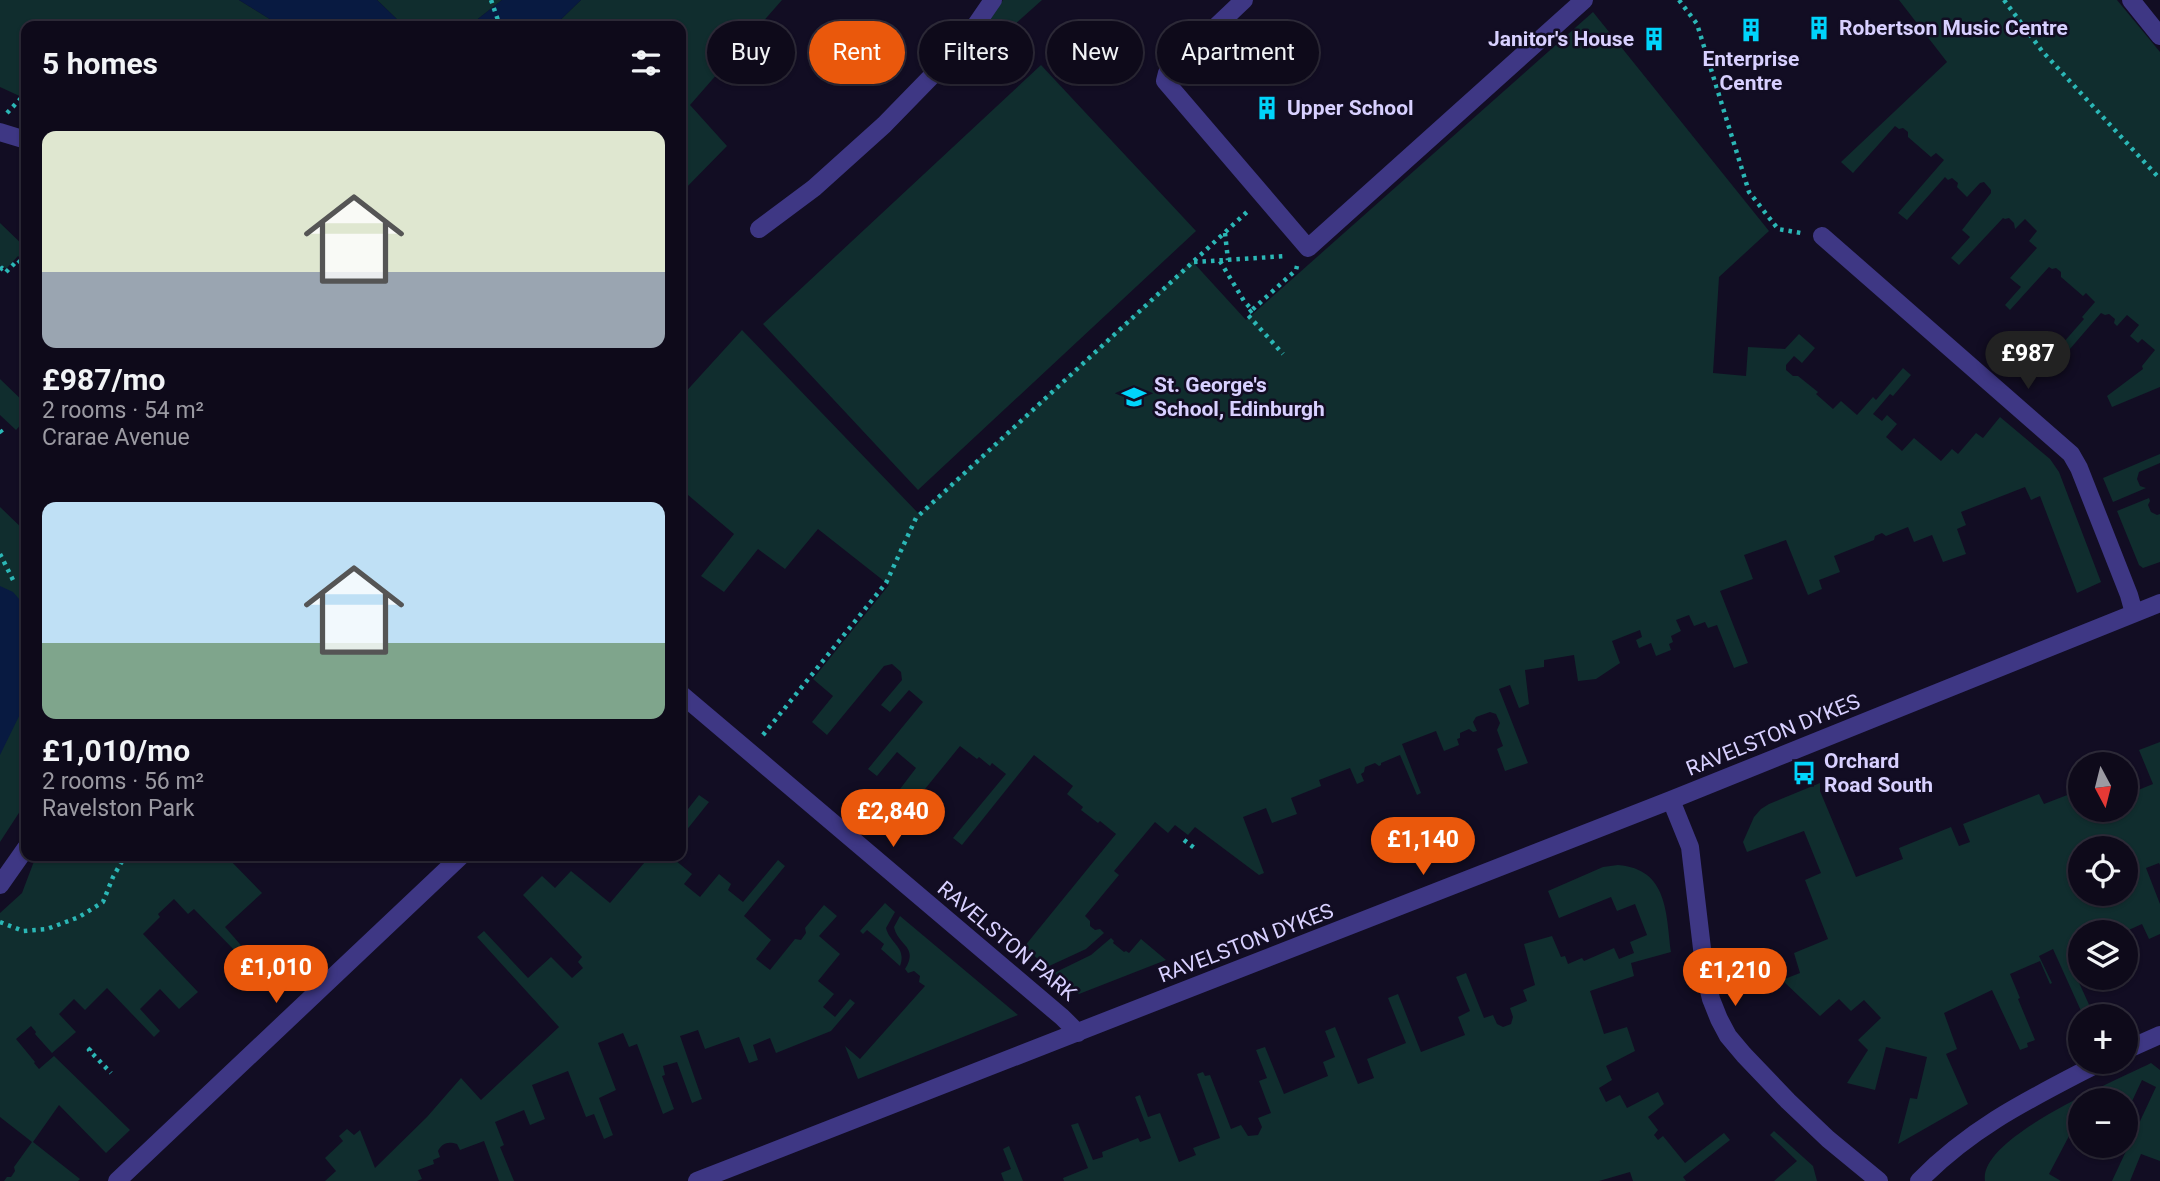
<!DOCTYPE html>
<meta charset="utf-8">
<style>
:root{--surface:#0e0a1a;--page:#171323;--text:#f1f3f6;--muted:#9b9aa2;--line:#2e2b39;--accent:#ea580c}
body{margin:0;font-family:Roboto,sans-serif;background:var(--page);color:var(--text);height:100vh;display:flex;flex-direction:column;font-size:26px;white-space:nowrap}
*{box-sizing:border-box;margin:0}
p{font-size:23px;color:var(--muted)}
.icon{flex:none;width:38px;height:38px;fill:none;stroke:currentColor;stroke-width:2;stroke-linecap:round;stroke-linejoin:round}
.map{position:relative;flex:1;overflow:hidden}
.details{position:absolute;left:21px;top:21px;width:665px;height:840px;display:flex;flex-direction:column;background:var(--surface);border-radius:14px;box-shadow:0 2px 5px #0004,0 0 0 2px var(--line)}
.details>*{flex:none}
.top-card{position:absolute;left:707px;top:21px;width:665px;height:63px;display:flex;gap:14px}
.needle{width:46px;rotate:173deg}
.controls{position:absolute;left:2068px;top:752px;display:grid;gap:14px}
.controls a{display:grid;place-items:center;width:70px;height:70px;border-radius:50%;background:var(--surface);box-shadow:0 2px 5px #0004,0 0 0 2px var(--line);font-size:35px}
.price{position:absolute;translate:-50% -60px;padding:0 16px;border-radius:24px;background:var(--accent);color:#fff;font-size:23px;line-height:46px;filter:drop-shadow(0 2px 4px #0008)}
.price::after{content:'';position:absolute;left:50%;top:42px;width:21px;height:16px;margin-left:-10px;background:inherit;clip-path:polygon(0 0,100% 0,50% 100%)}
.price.on{background:#222;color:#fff}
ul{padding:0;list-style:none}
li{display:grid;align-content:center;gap:14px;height:371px;padding:0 21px}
li span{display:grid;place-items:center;height:217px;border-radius:14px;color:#555}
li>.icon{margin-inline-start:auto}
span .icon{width:126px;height:126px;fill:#fffc;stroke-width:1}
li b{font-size:30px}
h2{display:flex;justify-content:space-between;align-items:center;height:84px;padding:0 21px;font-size:30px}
.pill{padding:0 24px;border-radius:32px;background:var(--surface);box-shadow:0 2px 5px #0004,0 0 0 2px var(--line);font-size:24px;line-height:63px}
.pill.on{background:var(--accent);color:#fff}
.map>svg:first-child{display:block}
.green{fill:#102d2e;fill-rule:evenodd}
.water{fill:#081a41}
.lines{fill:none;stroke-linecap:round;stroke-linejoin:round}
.path{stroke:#2bb7b6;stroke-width:4.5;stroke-dasharray:3.5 5;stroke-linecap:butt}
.minor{stroke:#3e3784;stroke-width:18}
.labels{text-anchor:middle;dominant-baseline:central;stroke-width:5;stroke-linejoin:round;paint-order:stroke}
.poi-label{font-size:21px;font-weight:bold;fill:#d8d0ff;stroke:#120d23;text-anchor:start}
.street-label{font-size:21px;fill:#d8d0ff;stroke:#120d23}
</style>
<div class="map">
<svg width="2160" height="1181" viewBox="0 0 2160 1181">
<rect width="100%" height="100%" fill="#120d23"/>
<path class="green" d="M0,0H239L281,26H26V99L0,87Z
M377,0H502L469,26H404Z
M581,0H782L690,105L727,146L681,193V26H554Z
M1003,0H1042L973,62L965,51Z
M1899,0H2117L2160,52V387L2112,407L2107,396L2143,369L2142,366L2155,350L2142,339L2138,343L2130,336L2139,325L2127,315L2117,326L2114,323L2115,319L2109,314L2105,315L2101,313L2063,357L2056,351L2084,319L2082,317L2095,302L2086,293L2083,296L2061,277V272L2056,268L2052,269L2049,267L2010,310L2005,305L2021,287L2010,278L2037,248L2029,241L2037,231L2025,219L2015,229L2014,223L2009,218L2005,219L2003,218L1959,265L1951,258L1970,237L1962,230L1991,193V190L1984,182L1980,183L1967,197L1957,187L1958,183L1952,178L1948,180L1945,177L1907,220L1898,213L1944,160L1936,153L1931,157L1908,137V132L1903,128L1899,129L1895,126L1853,173L1841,162L1947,62Z
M1593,12L1769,231L1719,277L1713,373L1746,376L1748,347L1785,349L1799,334L1815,348L1802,363L1794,356L1786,365V370L1793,376H1798L1818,392L1816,394L1833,409L1841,401L1857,415L1873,397L1876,400L1903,368L1911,375L1893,396L1890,394L1873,414L1882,421L1887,415L1897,424L1886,437L1902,451L1914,438L1941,461L1952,449L1958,454L1976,433L1983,438L2000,417L2050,459L2059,472L2101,582L2077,593L2040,496L2031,500L2025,487L1961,512L1966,525L1957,529L1966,554L1943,562L1932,535L1914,542L1908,527L1886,536L1882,533L1875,536L1874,540L1834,556L1840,572L1819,580L1822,589L1808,595L1786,540L1744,555L1753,579L1720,591L1748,663L1734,668L1717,625L1708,628L1705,622L1694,626L1689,615L1676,620L1681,631L1671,636L1673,642L1669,644L1671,650L1656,656L1651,643L1639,648L1636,640L1642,637L1640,630L1612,641L1620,663L1596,679L1578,681L1574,655L1544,660V667L1525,670L1529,704L1519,708L1510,685L1499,689L1528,763L1505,771L1497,749L1503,746L1497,730L1500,723L1496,714L1490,712L1476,717L1473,722L1477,731L1473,732L1469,729L1460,733V738L1457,739L1459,745L1444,751L1436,731L1402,744L1421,793L1417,795L1400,755L1381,763V765L1379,766L1375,763L1365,767L1364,772L1361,774L1364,781L1357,784L1350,768L1319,780L1321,786L1291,798L1297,814L1272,823L1266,808L1243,817L1264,873L1259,875L1195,827L1188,835L1175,825L1168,833L1155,822L1114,871L1119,875L1085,916L1090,921V926L1095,930L1100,929L1104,933L1086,949L1047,967L1024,947L1116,834L1100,821L1098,823L1081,810L1083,807L1067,794L1073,786L1034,755L962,845L953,838L1006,774L992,763L990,766L979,757L977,759L960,746L912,805L897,793L916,768L897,752L877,776L868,769L923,702L909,690L890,712L881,705L902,680L901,672L892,664L884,666L827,735L812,722L833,696L813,679L889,585L818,529L785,569L758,549L724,592L701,576L734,534L681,489V397L742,330L919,514L1192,261L1246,320Z
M1041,65L1196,231L918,490L763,324Z
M0,223L26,248V264L18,256L6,269L2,265L0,266Z
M0,379L26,404V419L16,430L0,415Z
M2160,454V463L2139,472L2137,479L2140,486L2146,488L2113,502L2103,478Z
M2149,498L2150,501L2148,505L2151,512L2157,515L2160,514V562L2143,568L2139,565L2117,511Z
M0,507L26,532V802L0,842Z
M2160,742V865L2159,863L2146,868L2160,904V934L2149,939L2142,924L2122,933H2103L2102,930L2096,933H2081V939L2070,944L2078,962L2071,965L2091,1009L2082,1013L2053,949L2039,956L2052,983L2050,984L2040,961L2010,974L2020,998L2018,999L2035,1040L2027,1043L2028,1047L2020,1050L1992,990L1944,1013L1957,1049L1946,1054L1968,1104L1898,1144L1910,1098L1917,1099L1927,1057L1886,1047L1875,1090L1847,1083L1868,1050L1858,1040L1881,1018L1864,1000L1851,1011L1839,999L1820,1016L1782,980L1800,973L1794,953L1828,939L1805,880L1821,873L1804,831L1747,852L1743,842L1754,817L1761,809L1769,804L1820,783V791L1856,877L1903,859L1899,848L1951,827L1959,846L1970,842L1963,824L2039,794L2044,804L2075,792L2081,810H2126V795L2153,784L2139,750ZM2081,849H2126V894H2081Z
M699,795L709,802L681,837V818Z
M36,856H226L262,893L225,927L246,951L240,956L194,909L188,914L174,899L158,914L160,917L143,934L198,992L179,1009L160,989L140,1009L160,1031L154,1037L107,988L85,1010L74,999L59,1014L76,1032L52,1053L35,1034L36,1032L31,1026L16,1039L35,1062L34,1063L39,1069L54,1056L130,1130L106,1153L59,1105L33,1142L80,1179L78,1181H4L7,1177H11L15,1171L14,1167L32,1142L0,1117V913L22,893Z
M650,856H670L692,874L684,884L700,897L719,874L731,884L728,890L743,902L778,860L785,866L744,916L771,940L756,959L770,970L795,939L801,940L806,933L805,928L824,905L837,916L819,936L840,954L818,981L834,994L823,1007L835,1017L850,999L855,1003L831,1031L776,1053L770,1038L753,1045L758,1060L749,1063L739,1037L705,1049L698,1030L680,1036L702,1099L692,1103L677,1062L663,1066L665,1075L662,1076L674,1109L663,1114L637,1044L629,1047L623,1033L598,1043L616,1090L599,1098L613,1135L604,1139L594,1114L586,1117L568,1071L532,1085L545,1119L530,1125L524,1110L495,1122L504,1145L500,1147L514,1181H499L484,1141L460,1150L457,1144C448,1141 442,1143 438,1151L440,1157L433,1160L434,1164L418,1170L422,1179L417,1181H325L336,1171L325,1158L343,1141L339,1136L347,1129L354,1135L360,1130L375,1168L427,1117L461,1078L481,1100L559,1027L477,937L484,931L528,978L551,957L572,978L583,968L578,962L582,957L523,895L542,876L555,888L571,871L610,903Z
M1618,865C1668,869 1666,913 1671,952L1631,963L1634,976L1590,991L1604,1034L1627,1027L1635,1051L1606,1066L1612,1080L1599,1088L1606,1102L1620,1095L1627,1108L1658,1092L1664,1104L1648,1117L1658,1130L1654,1135L1658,1140L1663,1136L1685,1163L1724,1133L1730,1140L1683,1177L1686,1181H1633L1630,1172L1599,1181H1064L1063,1178L1088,1168L1071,1125L1078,1123L1093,1160L1103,1157L1102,1152L1138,1138L1140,1142L1151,1138L1135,1097L1140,1095L1148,1117L1160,1113L1179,1162L1196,1155L1193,1148L1220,1138L1197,1074L1203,1072L1205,1076L1210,1075L1231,1129L1241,1125L1248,1136L1258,1135L1262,1127L1258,1118L1271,1113L1259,1081L1267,1078L1256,1050L1265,1047L1284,1094L1328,1076L1323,1062L1335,1057L1325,1031L1335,1027L1358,1084L1374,1078L1367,1059L1406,1043L1388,998L1398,994L1421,1052L1465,1035L1458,1017L1470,1011L1456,977L1466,973L1484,1018L1493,1015L1497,1024L1503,1027L1511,1024L1513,1017L1510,1008L1527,1001L1523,990L1535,985L1524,944L1552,936L1561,957L1565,956L1568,964L1582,958L1584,961L1614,948L1619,959L1634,953L1630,942L1647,935L1635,904L1617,911L1611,897L1559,918L1548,891L1603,867Z
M885,903L895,912L886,928C890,944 907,947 900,966L881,949L884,944L867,930L863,934L860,931Z
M900,916L1018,1015L858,1079L845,1046L860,1059L925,986L919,982L920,976L914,971L908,973L905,969C919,946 898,946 894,927Z
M1111,938L1114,941L1113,943L1124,952L1126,951L1129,953L1141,939L1166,960L1079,994L1054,973L1091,955Z
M2151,1063L2160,1070V1161L2141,1154L2130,1181H2112L2156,1087L2142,1080L2126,1114V1101H2081V1141L2069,1136L2049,1174L2061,1181H1985C1978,1137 2116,1081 2151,1063Z
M1774,1131L1813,1166L1817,1181H1774L1797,1161L1770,1135Z
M1009,1146L1023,1181H1004L1001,1173L1011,1169L1003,1149Z"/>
<path class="water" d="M239,0H377L404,26H281Z
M502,0H581L554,26H469Z
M0,586L13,592L26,607V702L0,755Z"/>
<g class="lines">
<path class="path" d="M491,0L500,26
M1679,0L1697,24L1749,192L1778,229L1801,233
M2004,0L2042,51L2160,179
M7,113L26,93
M1225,233L1228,260
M1220,261L1244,301L1252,310L1296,270L1297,266
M1194,262L1287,256
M0,270L2,268L6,272L18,260L26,268
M26,303V305
M1252,310L1247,314L1283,354
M0,430L3,434
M21,440L24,437
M0,554L14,582
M763,735L886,583L916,518L1248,211
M1184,840L1197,850
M0,922L23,931L47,929L79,917L103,902L113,877L125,856
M91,1048L89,1050L111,1073"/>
<path class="minor" d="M1244,0L1167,73L1165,81L1308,248L1584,0
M2131,0L2160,36
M0,132L26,140
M759,229L814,188L884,125L962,45L993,0
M1822,236L2071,454L2079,468L2129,595L2134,613
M681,694L1062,1017L1078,1033
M1671,800L1690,847L1705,974L1711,999L1719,1019L1728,1036L1744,1055L1788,1101L1828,1139L1879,1181
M0,885L26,848
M2126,1050L2160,1035
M117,1181L461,856
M697,1181L1671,800L2160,603
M1919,1181C1974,1125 2032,1098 2101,1062"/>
</g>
<defs>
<g id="building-bare" transform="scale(1.89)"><path d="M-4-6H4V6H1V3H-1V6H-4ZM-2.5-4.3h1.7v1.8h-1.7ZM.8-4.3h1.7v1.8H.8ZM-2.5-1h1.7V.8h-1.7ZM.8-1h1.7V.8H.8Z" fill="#00d4fb" stroke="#120d23" stroke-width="2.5" paint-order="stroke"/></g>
<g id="school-bare" transform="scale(1.89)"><path d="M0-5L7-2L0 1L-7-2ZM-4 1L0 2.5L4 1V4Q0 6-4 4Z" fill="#00d4fb" stroke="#120d23" stroke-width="2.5" paint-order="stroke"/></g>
<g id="bus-bare" transform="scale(1.89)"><path d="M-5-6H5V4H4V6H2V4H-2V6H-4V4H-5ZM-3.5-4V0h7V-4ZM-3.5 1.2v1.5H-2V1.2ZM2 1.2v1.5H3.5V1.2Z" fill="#00d4fb" stroke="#120d23" stroke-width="2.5" paint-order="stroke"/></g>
</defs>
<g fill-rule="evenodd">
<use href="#building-bare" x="1819" y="28"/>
<use href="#building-bare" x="1751" y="30"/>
<use href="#building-bare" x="1654" y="39"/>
<use href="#building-bare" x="1267" y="108"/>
<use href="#school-bare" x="1134" y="397"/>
<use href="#bus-bare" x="1804" y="773"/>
</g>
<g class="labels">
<g class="poi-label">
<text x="1839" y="28">Robertson Music Centre</text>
<text x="1634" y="39" text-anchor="end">Janitor's House</text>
<text x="1751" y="59" text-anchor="middle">Enterprise<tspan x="1751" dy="24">Centre</tspan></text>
<text x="1287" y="108">Upper School</text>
<text x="1154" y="385">St. George's<tspan x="1154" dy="24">School, Edinburgh</tspan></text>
<text x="1824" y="761">Orchard<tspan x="1824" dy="24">Road South</tspan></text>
</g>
<g class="street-label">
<text transform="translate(1773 735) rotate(-22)">RAVELSTON DYKES</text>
<text transform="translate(1007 941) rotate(40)">RAVELSTON PARK</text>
<text transform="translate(1246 943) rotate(-21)">RAVELSTON DYKES</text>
</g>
</g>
</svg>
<div class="controls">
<a><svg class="needle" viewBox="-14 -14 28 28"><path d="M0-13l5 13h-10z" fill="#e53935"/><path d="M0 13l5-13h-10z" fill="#9b9aa2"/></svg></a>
<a><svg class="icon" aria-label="locate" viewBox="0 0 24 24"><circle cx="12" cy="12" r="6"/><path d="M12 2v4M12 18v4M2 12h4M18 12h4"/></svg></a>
<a><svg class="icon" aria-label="layers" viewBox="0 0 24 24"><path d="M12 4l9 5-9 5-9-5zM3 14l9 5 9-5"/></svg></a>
<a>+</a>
<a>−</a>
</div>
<b class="price on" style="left:2028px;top:391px">£987</b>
<b class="price" style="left:893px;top:849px">£2,840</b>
<b class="price" style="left:1423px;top:877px">£1,140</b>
<b class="price" style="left:276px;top:1005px">£1,010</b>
<b class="price" style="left:1735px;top:1008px">£1,210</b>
<div class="top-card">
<a class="pill">Buy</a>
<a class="pill on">Rent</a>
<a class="pill">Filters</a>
<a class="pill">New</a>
<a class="pill">Apartment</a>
</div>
<section class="details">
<h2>5 homes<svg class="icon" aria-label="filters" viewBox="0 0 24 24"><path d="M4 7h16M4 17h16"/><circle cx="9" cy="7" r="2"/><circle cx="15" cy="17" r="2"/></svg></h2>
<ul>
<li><span style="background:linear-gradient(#dfe7d0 65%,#9aa5b1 0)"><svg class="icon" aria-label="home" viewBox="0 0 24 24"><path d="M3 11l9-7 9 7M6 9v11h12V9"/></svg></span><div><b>£987/mo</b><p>2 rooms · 54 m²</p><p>Crarae Avenue</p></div></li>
<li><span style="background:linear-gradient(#bfe0f5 65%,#7fa58c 0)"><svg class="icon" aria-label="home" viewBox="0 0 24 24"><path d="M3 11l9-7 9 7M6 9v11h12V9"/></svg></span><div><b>£1,010/mo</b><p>2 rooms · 56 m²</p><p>Ravelston Park</p></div></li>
</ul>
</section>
</div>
